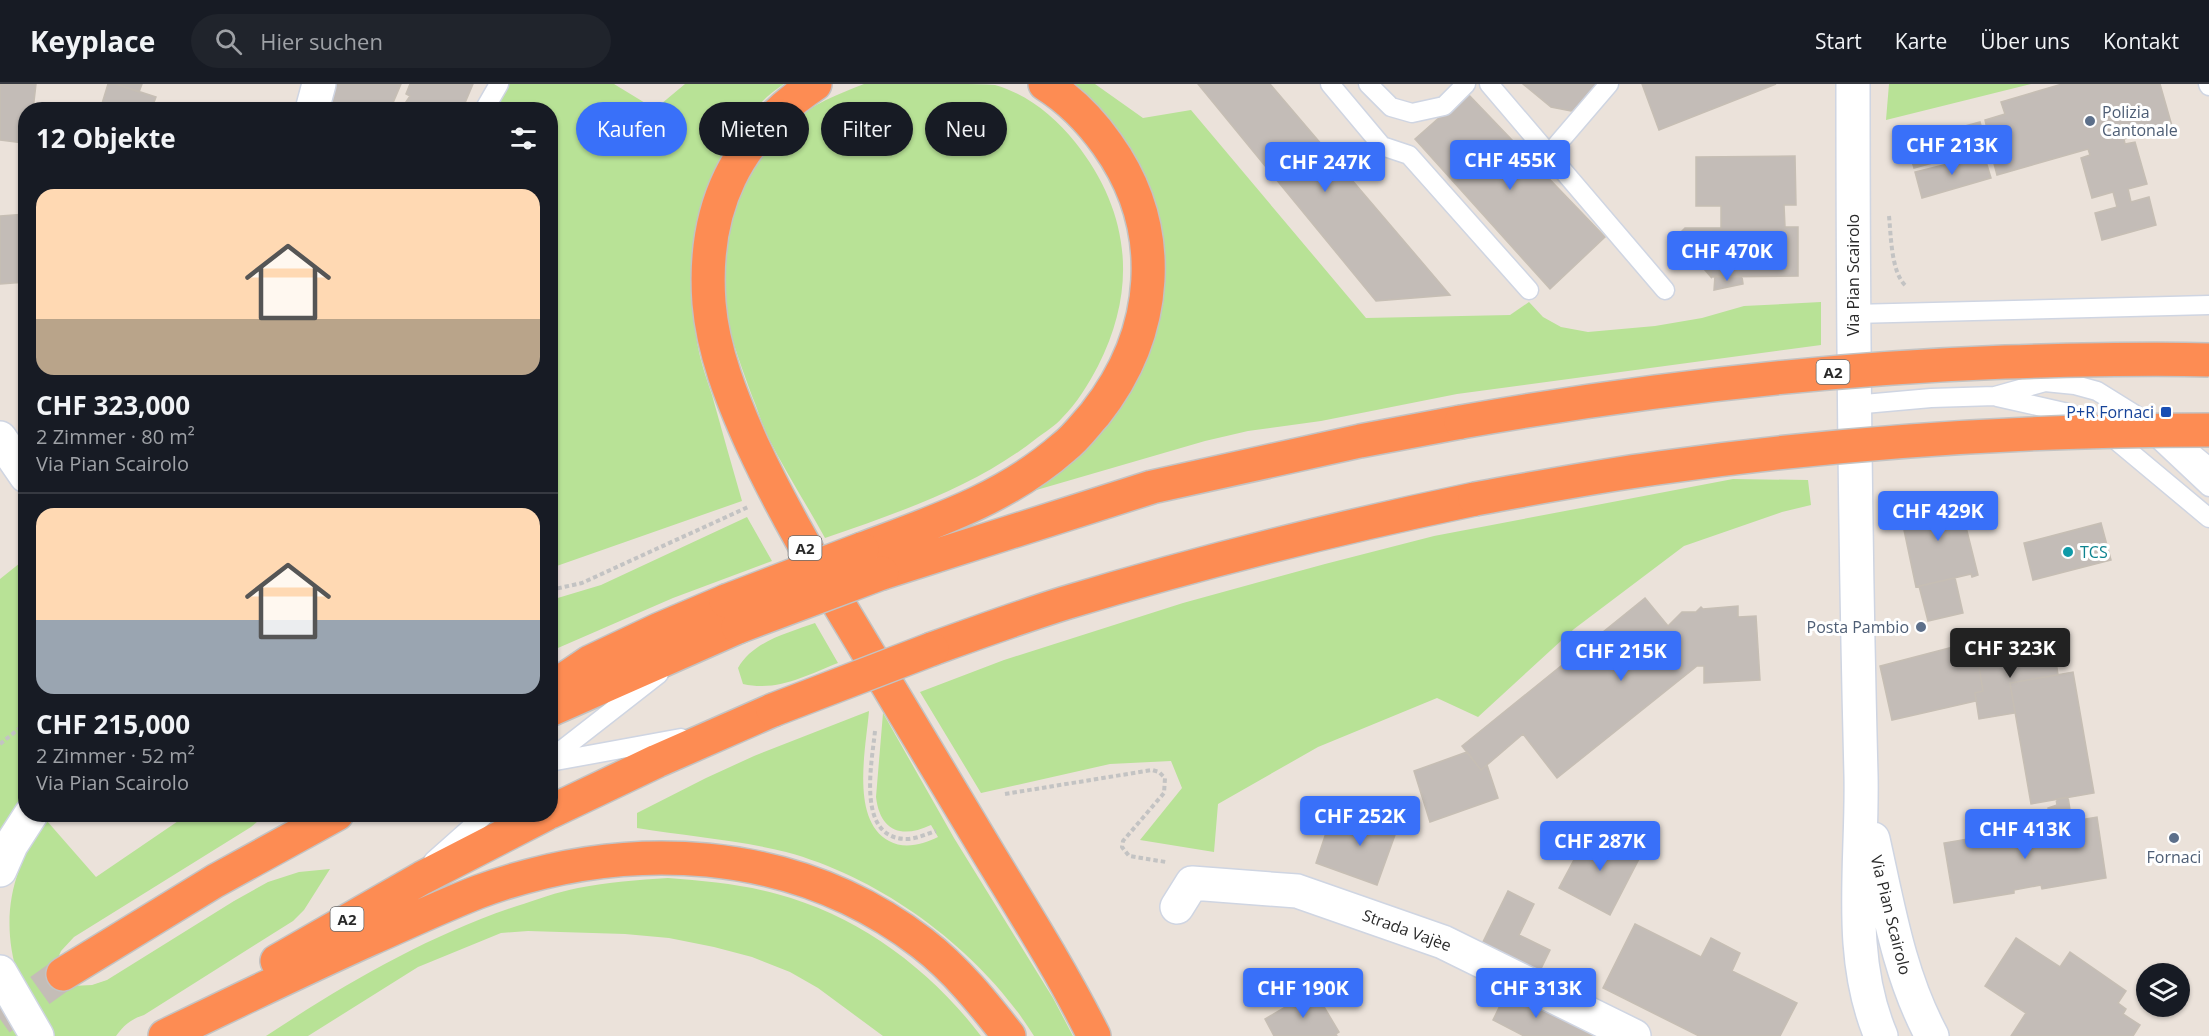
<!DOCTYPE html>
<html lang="de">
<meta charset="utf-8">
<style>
:root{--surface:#171b24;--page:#20242c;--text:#f1f3f6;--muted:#9ea1a6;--line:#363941;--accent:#3970f9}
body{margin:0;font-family:"Open Sans",sans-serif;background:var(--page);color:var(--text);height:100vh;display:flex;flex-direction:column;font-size:22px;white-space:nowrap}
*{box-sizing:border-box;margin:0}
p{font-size:20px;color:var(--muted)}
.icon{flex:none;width:33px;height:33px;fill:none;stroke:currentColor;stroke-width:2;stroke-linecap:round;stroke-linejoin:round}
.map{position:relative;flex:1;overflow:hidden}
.drawer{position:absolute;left:18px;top:18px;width:540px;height:720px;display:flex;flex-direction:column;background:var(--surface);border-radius:24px;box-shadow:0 2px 4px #0004}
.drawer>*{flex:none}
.guide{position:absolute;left:576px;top:18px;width:570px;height:54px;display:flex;gap:12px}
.tools{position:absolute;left:2136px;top:879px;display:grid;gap:12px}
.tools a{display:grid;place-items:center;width:54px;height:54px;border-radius:50%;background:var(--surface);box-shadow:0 2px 4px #0004;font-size:30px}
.price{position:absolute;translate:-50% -51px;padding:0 14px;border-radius:6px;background:var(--accent);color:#fff;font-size:20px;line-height:39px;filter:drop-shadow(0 2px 3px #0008)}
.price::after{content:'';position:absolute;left:50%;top:36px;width:18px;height:14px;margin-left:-9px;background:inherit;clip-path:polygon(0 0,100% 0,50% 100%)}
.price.on{background:#222;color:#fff}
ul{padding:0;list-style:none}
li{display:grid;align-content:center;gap:12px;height:318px;padding:0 18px}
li+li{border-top:2px solid var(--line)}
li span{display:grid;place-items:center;height:186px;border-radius:18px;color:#555}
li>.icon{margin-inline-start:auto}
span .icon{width:108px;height:108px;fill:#fffc;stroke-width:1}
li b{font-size:26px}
h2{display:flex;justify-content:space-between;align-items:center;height:72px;padding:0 18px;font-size:26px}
.tag{padding:0 21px;border-radius:27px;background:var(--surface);box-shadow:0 2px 4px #0004;font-size:21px;line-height:54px}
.tag.on{background:var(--accent);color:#fff}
header{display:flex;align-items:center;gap:36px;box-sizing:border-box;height:84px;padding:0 30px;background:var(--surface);border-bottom:2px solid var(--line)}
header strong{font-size:28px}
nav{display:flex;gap:33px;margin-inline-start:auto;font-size:21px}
.search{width:420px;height:54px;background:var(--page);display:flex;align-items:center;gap:15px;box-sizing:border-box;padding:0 21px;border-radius:33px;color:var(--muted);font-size:22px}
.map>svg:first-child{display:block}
.green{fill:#b8e296}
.building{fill:#c3bcb7;stroke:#c6beb4;stroke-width:1.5}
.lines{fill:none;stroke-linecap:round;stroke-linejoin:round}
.highway-tunnel{stroke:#c4bdb7;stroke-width:33;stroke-dasharray:33 16;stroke-linecap:butt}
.lane-casing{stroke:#cfd5e2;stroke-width:21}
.street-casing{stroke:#cfd5e2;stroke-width:36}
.secondary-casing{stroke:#cfd5e2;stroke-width:36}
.highway-casing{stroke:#c3c3c3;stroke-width:36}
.path{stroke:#c3c3c3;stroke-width:4;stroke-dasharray:4.5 3;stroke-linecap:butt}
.lane{stroke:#fff;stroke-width:18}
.street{stroke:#fff;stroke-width:33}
.secondary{stroke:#fff;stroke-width:33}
.highway{stroke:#fd8c53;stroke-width:33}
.highway-bridge-casing{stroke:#c3c3c3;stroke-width:36;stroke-linecap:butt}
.highway-bridge{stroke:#fd8c53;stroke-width:33}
.service-dot{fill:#5c6f8a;stroke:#fff;stroke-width:2}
.transit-dot{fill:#1a4fb4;stroke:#fff;stroke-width:2}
.culture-dot{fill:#0f9aa8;stroke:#fff;stroke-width:2}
.labels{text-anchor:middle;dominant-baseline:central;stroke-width:6;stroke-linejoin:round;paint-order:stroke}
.shield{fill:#fff;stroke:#696969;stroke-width:1.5}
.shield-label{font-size:15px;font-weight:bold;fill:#292929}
.service-label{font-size:16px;fill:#4e5e75;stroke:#fff;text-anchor:start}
.street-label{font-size:16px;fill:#292929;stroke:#fff}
.transit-label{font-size:16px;fill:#164399;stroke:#fff;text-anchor:end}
.culture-label{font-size:16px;fill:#0d838f;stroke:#fff;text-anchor:start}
</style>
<header>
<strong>Keyplace</strong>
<div class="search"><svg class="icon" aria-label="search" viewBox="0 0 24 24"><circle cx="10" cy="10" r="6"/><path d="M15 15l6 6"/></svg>Hier suchen</div>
<nav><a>Start</a><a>Karte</a><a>Über uns</a><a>Kontakt</a></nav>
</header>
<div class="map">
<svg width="2209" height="952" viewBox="0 0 2209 952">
<rect width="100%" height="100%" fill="#ebe2da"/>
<path class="green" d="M499,0H614L655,25L685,0H784C760,15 741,41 727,64C690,123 685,196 698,263C701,279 707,296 712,311C722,347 732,382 742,417L551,484L550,26H484Z
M864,0C895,0 927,0 959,0C970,0 984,0 995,1C1027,10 1055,33 1075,58C1130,127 1138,204 1098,282C1088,301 1077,319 1062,334C1055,342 1045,348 1037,354C975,403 900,428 825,454C807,421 786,389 769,355C762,341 758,326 752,312C743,287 733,261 727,234C714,167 738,83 791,38C813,20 838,10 864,0Z
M1065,0H1095L1143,34L1191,26L1366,234L1510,231L1529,218L1543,233L1561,243L1588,248L1655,242L1702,234L1744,222L1821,218V261L1457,310L1321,337L1248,347L1205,357L1033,407L1032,404L1138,289L1154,255L1161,219L1164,181L1159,140Z
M1889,0H2031L1886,36Z
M1733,395L1808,396L1811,421L1782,428L1684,462L1574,545L1478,633L1437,614L1318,663L1218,720L1214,768L1140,756L1182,704L1171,677L1110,680L981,709L920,608L1004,576L1183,519L1325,480L1434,452Z
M747,433L772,477L673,514L551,567V516L601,501Z
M25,475V711L0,753V495Z
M815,539L838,579C807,591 778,608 743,600L738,584C753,557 788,549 815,539Z
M869,627C866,664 850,736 889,757C905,766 923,760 938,753L931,741C901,755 880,747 876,713L883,629L954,754L1053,914L1073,952H1034C981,867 883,794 786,768C738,756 686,752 637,744V729L706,694L754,672Z
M187,731H265L251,743L74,853L61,867L57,876L72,902L92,901L107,896L234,817L268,798L299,788L330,785L304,826L293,837L144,931C131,935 124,941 116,952H52C41,933 26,913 18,892C0,836 11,782 47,737L96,793Z
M668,794C705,797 741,800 777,810C859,832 930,885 981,952H883L818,904L790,888L752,873L714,863L669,854L625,850L528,847L501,849L418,883L308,952H266C345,900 427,852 517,822C536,816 557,808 578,804C608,798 638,796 668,794Z
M0,920L20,952H0Z"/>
<path class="building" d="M0,0H36L33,26H26L23,59L0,56Z
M108,0H116L156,13L151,26H100Z
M116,0H142L139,8Z
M337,0H401L390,26H329Z
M410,0H473L462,26H426L406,18L410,12L406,10Z
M1198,0H1270L1450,211L1376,217Z
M1523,0H1597L1577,24L1571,27L1551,23Z
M1642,0H1776L1659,46Z
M2062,0H2160L2172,42L2124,55L2125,60L2135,58L2147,100L2128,105L2131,118L2149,113L2156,141L2102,156L2095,129L2117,123L2113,108L2092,114L2081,74L2090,71L2088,65L1997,91L1986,49H1988L1985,36L2005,30L2001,18Z
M1467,9L1605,153L1550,205L1415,55Z
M1980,38L1987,64L1914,84L1906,58Z
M1984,71L1991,94L1922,114L1915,88Z
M1795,72L1796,121H1784L1785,143H1798V192L1711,193V144H1721V122H1696V73Z
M26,130V198L0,200V132Z
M1685,144H1711V193L1676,153Z
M1715,192L1742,193L1743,200L1714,206Z
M1958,411L1978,491L1972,493L1971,490L1916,503L1900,427Z
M2101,439L2111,476L2033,496L2024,459Z
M1955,494L1963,529L1928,537L1919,502Z
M1645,514L1668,542L1682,528H1696L1701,523L1703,525L1738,522V533L1756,532L1760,596L1704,599V582H1697L1557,694L1523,650L1481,686L1462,662Z
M1961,561L1966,579L1978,577L1983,607L1975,609L1976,617L1892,636L1880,582Z
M2054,564L2058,591L2010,599L2015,629L1979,635L1975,609L1983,607L1978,577Z
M2073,588L2094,709L2031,720L2010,599Z
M1467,668L1481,686L1487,681L1498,714L1430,738L1414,687Z
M2068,713L2072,738L2059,739V734L2055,735L2049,733L2048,724L2057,721L2056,715Z
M1371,727L1400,737L1377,801L1316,779L1328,743L1349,750L1355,731L1368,735Z
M2097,733L2106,794L2042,805L2041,801L2014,806V809L1954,819L1944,759Z
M1591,744L1641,771L1610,831L1559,804Z
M1508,807L1534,820L1519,851L1550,866L1536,895L1479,866Z
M1635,840L1701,873L1711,854L1740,869L1732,887L1797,919L1780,952H1699L1603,904Z
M2016,854L2060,883L2070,868L2126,907L2118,919L2126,925L2123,930L2140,941L2133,952H2011L2026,929L1985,902Z
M1508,905L1602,952H1524L1493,936Z
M1314,906L1339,948L1336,950L1337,952H1274L1265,935Z"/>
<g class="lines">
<path class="highway-tunnel" d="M0,935L63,890"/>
<g class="lane-casing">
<path id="lane" d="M1330,0L1382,62L1409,71L1529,206
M1368,0L1391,23L1412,29L1444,22L1466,0
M1489,0L1665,206
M2208,0L2209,2
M484,26L499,0
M1549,70L1609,0
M1853,230L2209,221
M1997,313L2064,328L2094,338L2209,434
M1853,321L1931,314L1995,312L2045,298L2075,301L2097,307L2142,335L2157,340L2209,383
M2158,355L2209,403
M550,675L659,590
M550,678L681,654
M433,777L486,730"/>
</g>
<g class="street-casing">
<path id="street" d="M312,26L319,0
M0,354L26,392
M0,786L11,761L31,730
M1177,823L1192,799L1297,807L1443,858L1634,952
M0,888L37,952"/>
</g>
<g class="secondary-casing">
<path id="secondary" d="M1853,0C1853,230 1855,461 1861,691C1863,778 1846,870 1881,952
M1873,755C1888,822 1899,891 1932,952"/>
</g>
<g class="highway-casing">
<path id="highway" d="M815,0C736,53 702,124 709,219C713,268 732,315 752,360C782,425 818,486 855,547C900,622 945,697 990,772C1026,831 1063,890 1094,952
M862,465C934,438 1005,415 1064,363C1076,354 1085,341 1095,330C1159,249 1168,145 1107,60C1090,36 1069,15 1045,0
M882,489L1152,403L1360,357L1461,338
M932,565C976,549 1020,533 1065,519C1200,478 1337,444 1475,415
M550,605L590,578L660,545L726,517
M550,626L738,543
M550,728L657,677L773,626
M277,877L422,794L546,730
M63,890L215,797L337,730
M165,952C233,919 301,886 370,855C406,839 442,822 478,808C627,753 794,761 922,859C956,885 983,919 1009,952"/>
</g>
<path class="path" d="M1889,132C1891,151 1891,189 1906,202
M550,506L582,499L748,423
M875,647C872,679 855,757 909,755C918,754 927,750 936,747
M0,660L26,639
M1005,710L1152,686L1159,688L1165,694L1164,709L1123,757L1122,763L1129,772L1166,778"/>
<use href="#lane" class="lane"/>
<use href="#street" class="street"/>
<use href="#secondary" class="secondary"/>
<use href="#highway" class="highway"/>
<g class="highway-bridge-casing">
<path id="highway-bridge" d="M1461,338C1641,306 1822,285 2005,278C2073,276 2141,274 2209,276
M1475,415C1536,404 1597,392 1658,384C1841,358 2025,346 2209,346
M726,517L862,465
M738,543L882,489
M773,626L932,565"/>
</g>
<use href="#highway-bridge" class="highway-bridge"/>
</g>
<g class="service-dot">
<circle cx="2090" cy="37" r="6"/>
<circle cx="1921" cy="543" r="6"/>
<circle cx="2174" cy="754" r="6"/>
</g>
<rect class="transit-dot" x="2160" y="322" width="12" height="12" rx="3"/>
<circle class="culture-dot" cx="2068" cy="468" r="6"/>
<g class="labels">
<g class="shield">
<rect x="1816.5" y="276" width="33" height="24" rx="4.5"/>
<rect x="788.5" y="452" width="33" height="24" rx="4.5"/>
<rect x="330.5" y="823" width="33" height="24" rx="4.5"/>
</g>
<g class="shield-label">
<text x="1833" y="288">A2</text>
<text x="805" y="464">A2</text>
<text x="347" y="835">A2</text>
</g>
<g class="service-label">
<text x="2102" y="28">Polizia<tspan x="2102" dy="18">Cantonale</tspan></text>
<text x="1909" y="543" text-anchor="end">Posta Pambio</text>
<text x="2174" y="773" text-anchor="middle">Fornaci</text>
</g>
<g class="street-label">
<text transform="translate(1853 191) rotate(-90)">Via Pian Scairolo</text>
<text transform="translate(1891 831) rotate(76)">Via Pian Scairolo</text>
<text transform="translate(1407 846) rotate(20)">Strada Vajèe</text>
</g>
<g class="transit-label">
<text x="2154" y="328">P+R Fornaci</text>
</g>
<g class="culture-label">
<text x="2080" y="468">TCS</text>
</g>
</g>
</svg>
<div class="tools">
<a><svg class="icon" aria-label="layers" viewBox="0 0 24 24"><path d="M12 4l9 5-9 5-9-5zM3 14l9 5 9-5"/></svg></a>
</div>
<b class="price" style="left:1952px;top:92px">CHF 213K</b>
<b class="price" style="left:1510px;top:107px">CHF 455K</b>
<b class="price" style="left:1325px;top:109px">CHF 247K</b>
<b class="price" style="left:1727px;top:198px">CHF 470K</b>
<b class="price" style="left:1938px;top:458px">CHF 429K</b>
<b class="price on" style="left:2010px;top:595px">CHF 323K</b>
<b class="price" style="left:1621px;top:598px">CHF 215K</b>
<b class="price" style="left:1360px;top:763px">CHF 252K</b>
<b class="price" style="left:2025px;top:776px">CHF 413K</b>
<b class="price" style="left:1600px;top:788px">CHF 287K</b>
<b class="price" style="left:1303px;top:935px">CHF 190K</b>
<b class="price" style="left:1536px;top:935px">CHF 313K</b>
<div class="guide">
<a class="tag on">Kaufen</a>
<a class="tag">Mieten</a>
<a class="tag">Filter</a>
<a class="tag">Neu</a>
</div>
<section class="drawer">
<h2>12 Objekte<svg class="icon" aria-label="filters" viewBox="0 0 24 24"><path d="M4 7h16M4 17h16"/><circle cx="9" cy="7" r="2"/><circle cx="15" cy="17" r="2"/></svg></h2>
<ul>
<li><span style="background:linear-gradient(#ffd9b3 70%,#b9a48a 0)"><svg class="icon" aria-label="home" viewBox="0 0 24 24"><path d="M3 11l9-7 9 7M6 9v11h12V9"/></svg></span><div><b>CHF 323,000</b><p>2 Zimmer · 80 m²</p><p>Via Pian Scairolo</p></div></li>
<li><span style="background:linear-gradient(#ffd9b3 60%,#9aa5b1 0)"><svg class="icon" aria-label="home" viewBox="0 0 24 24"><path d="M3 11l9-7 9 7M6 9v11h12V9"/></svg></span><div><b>CHF 215,000</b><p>2 Zimmer · 52 m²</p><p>Via Pian Scairolo</p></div></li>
</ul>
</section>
</div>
